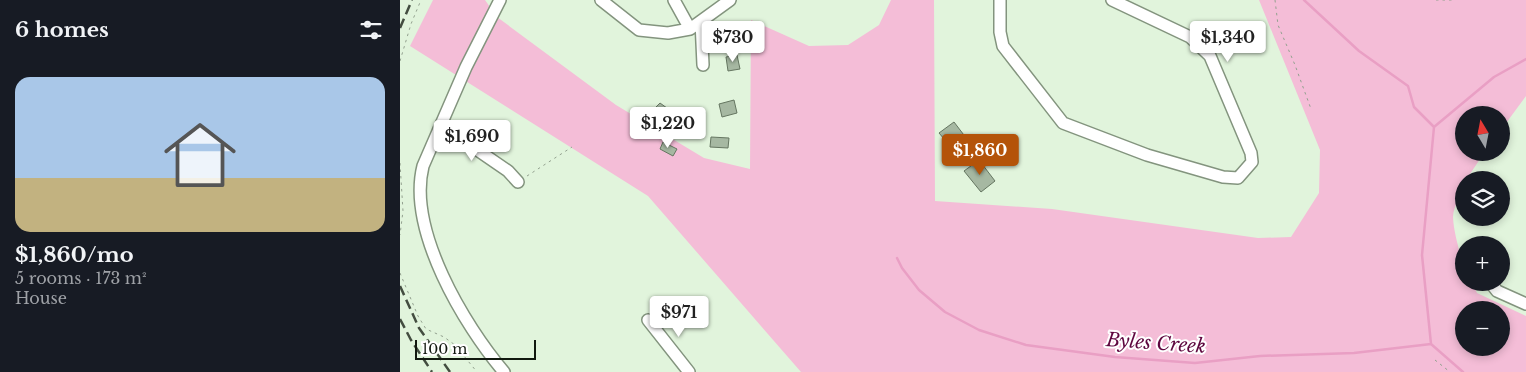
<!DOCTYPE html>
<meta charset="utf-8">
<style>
:root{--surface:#171b24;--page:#20242c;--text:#f1f3f6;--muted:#9ea1a6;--line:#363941;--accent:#b45309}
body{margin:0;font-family:"Libre Baskerville",serif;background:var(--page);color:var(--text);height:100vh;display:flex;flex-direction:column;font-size:19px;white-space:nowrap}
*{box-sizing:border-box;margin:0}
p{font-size:16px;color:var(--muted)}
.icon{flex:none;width:28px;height:28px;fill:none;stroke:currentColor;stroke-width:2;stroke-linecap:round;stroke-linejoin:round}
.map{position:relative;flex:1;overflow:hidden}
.side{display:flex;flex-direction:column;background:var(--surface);width:400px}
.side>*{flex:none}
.needle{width:32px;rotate:350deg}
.controls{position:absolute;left:1055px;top:106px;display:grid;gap:10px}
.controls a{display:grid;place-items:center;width:55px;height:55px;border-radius:50%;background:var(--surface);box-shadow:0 2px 8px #0003;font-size:25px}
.scale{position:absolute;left:15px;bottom:12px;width:121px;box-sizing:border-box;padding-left:5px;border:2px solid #11180f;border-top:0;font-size:14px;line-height:18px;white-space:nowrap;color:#11180f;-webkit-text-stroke:4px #fff;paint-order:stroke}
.price{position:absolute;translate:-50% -42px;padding:0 11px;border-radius:5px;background:#fff;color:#222;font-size:16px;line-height:32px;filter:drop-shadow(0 1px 2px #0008)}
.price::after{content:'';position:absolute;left:50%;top:30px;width:15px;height:11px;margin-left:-8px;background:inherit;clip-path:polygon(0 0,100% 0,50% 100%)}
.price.on{background:var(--accent);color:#fff}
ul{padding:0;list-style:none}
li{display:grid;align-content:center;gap:10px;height:265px;padding:0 15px}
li+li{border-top:1px solid var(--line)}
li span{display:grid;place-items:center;height:155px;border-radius:15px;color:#555}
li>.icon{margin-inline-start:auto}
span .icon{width:90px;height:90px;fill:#fffc;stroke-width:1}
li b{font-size:21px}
h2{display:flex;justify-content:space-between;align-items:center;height:60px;padding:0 15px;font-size:21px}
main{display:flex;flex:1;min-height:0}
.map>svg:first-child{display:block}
.green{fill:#f4bdd7;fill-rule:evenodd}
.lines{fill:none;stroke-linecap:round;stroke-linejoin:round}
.stream{stroke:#e99fc4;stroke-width:2.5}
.building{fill:#a6b8a2;stroke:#657661}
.minor-casing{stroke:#83947e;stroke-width:14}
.path{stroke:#93a18f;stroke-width:1;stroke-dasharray:2.5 4;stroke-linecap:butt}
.minor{stroke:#fff;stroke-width:11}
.rail{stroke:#434d40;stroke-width:2.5;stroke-dasharray:10 5;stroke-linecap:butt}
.labels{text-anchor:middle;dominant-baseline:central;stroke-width:4;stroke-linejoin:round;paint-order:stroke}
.water-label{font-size:19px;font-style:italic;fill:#5e073f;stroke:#fff}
</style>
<main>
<section class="side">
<h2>6 homes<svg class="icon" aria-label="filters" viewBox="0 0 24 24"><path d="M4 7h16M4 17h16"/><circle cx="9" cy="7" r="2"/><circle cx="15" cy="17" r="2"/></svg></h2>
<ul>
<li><span style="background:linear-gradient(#a9c7e8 65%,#c2b280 0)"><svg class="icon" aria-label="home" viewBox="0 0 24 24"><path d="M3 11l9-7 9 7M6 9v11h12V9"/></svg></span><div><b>$1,860/mo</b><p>5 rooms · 173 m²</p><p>House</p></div></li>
</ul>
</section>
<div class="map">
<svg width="1126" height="372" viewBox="0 0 1126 372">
<rect width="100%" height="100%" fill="#e1f4dc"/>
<path class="green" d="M33,0H85L97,17L216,105L304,158L350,169L351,20L409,46L448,45L479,25L491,0H534L535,201L652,209L858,238L891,237L919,193L920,150L859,0H1126V96L1101,130V115H1064V152L1084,153L1066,180H1064C1064,193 1053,205 1053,217C1054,239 1064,259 1064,282L1072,283L1077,293L1126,316V372H401L248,196L10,46ZM1064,310H1101V348H1064Z"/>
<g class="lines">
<path class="stream" d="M904,0L959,51L1008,86L1014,107L1034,127
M497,258L502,268L519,290L545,312L579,330L626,345L715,357L795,363L860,356L954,353L1031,344L1063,372
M1031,344L1022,255L1034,127L1094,77L1126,59"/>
</g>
<path class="building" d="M327,26L339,29L334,47L322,43Z
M337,55L340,69L328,71L326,57Z
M334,100L337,113L322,117L319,104Z
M260,103L271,111L273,128H263L262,116L254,109Z
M286,108L305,112L302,127L284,123Z
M554,122L570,143L557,154L539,133Z
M311,137L329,138L328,148L310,147Z
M263,142L277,149L273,156L260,149Z
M579,160L595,181L581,192L564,171Z"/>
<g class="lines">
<g class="minor-casing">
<path id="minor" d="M100,0L66,67L23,166C7,230 64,325 104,372
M201,0L239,30L268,33L290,29L330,0
M274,0L290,29
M600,0V32L603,46L663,123L747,155L823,177L838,178L852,162L851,153L810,56L790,37L712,0
M301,21L303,65
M41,125L108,171L118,182
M1090,282L1097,291L1126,304
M248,320L289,372"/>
</g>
<path class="path" d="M875,0L878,25L895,65L911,109
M1036,0H1053
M0,61L11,24L21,0
M0,163L3,211L0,235
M127,176L172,147
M0,273L18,316L26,329L44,337L55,345L77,372
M1035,360L1050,372"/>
<use href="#minor" class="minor"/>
<path class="rail" d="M0,28L12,0
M0,286L19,328L50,372
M0,319L11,340L32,372"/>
</g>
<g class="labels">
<g class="water-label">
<text transform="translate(756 343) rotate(4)">Byles Creek</text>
</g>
</g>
</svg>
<div class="controls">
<a><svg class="needle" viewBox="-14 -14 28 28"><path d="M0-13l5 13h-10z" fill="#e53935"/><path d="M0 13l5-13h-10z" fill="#9ea1a6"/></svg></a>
<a><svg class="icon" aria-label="layers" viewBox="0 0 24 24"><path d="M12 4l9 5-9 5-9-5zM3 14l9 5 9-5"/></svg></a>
<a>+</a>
<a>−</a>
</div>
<div class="scale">100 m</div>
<b class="price" style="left:333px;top:63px">$730</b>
<b class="price" style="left:828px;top:63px">$1,340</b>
<b class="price" style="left:268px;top:149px">$1,220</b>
<b class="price" style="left:72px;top:162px">$1,690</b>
<b class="price on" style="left:580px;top:176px">$1,860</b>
<b class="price" style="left:279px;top:338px">$971</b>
</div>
</main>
